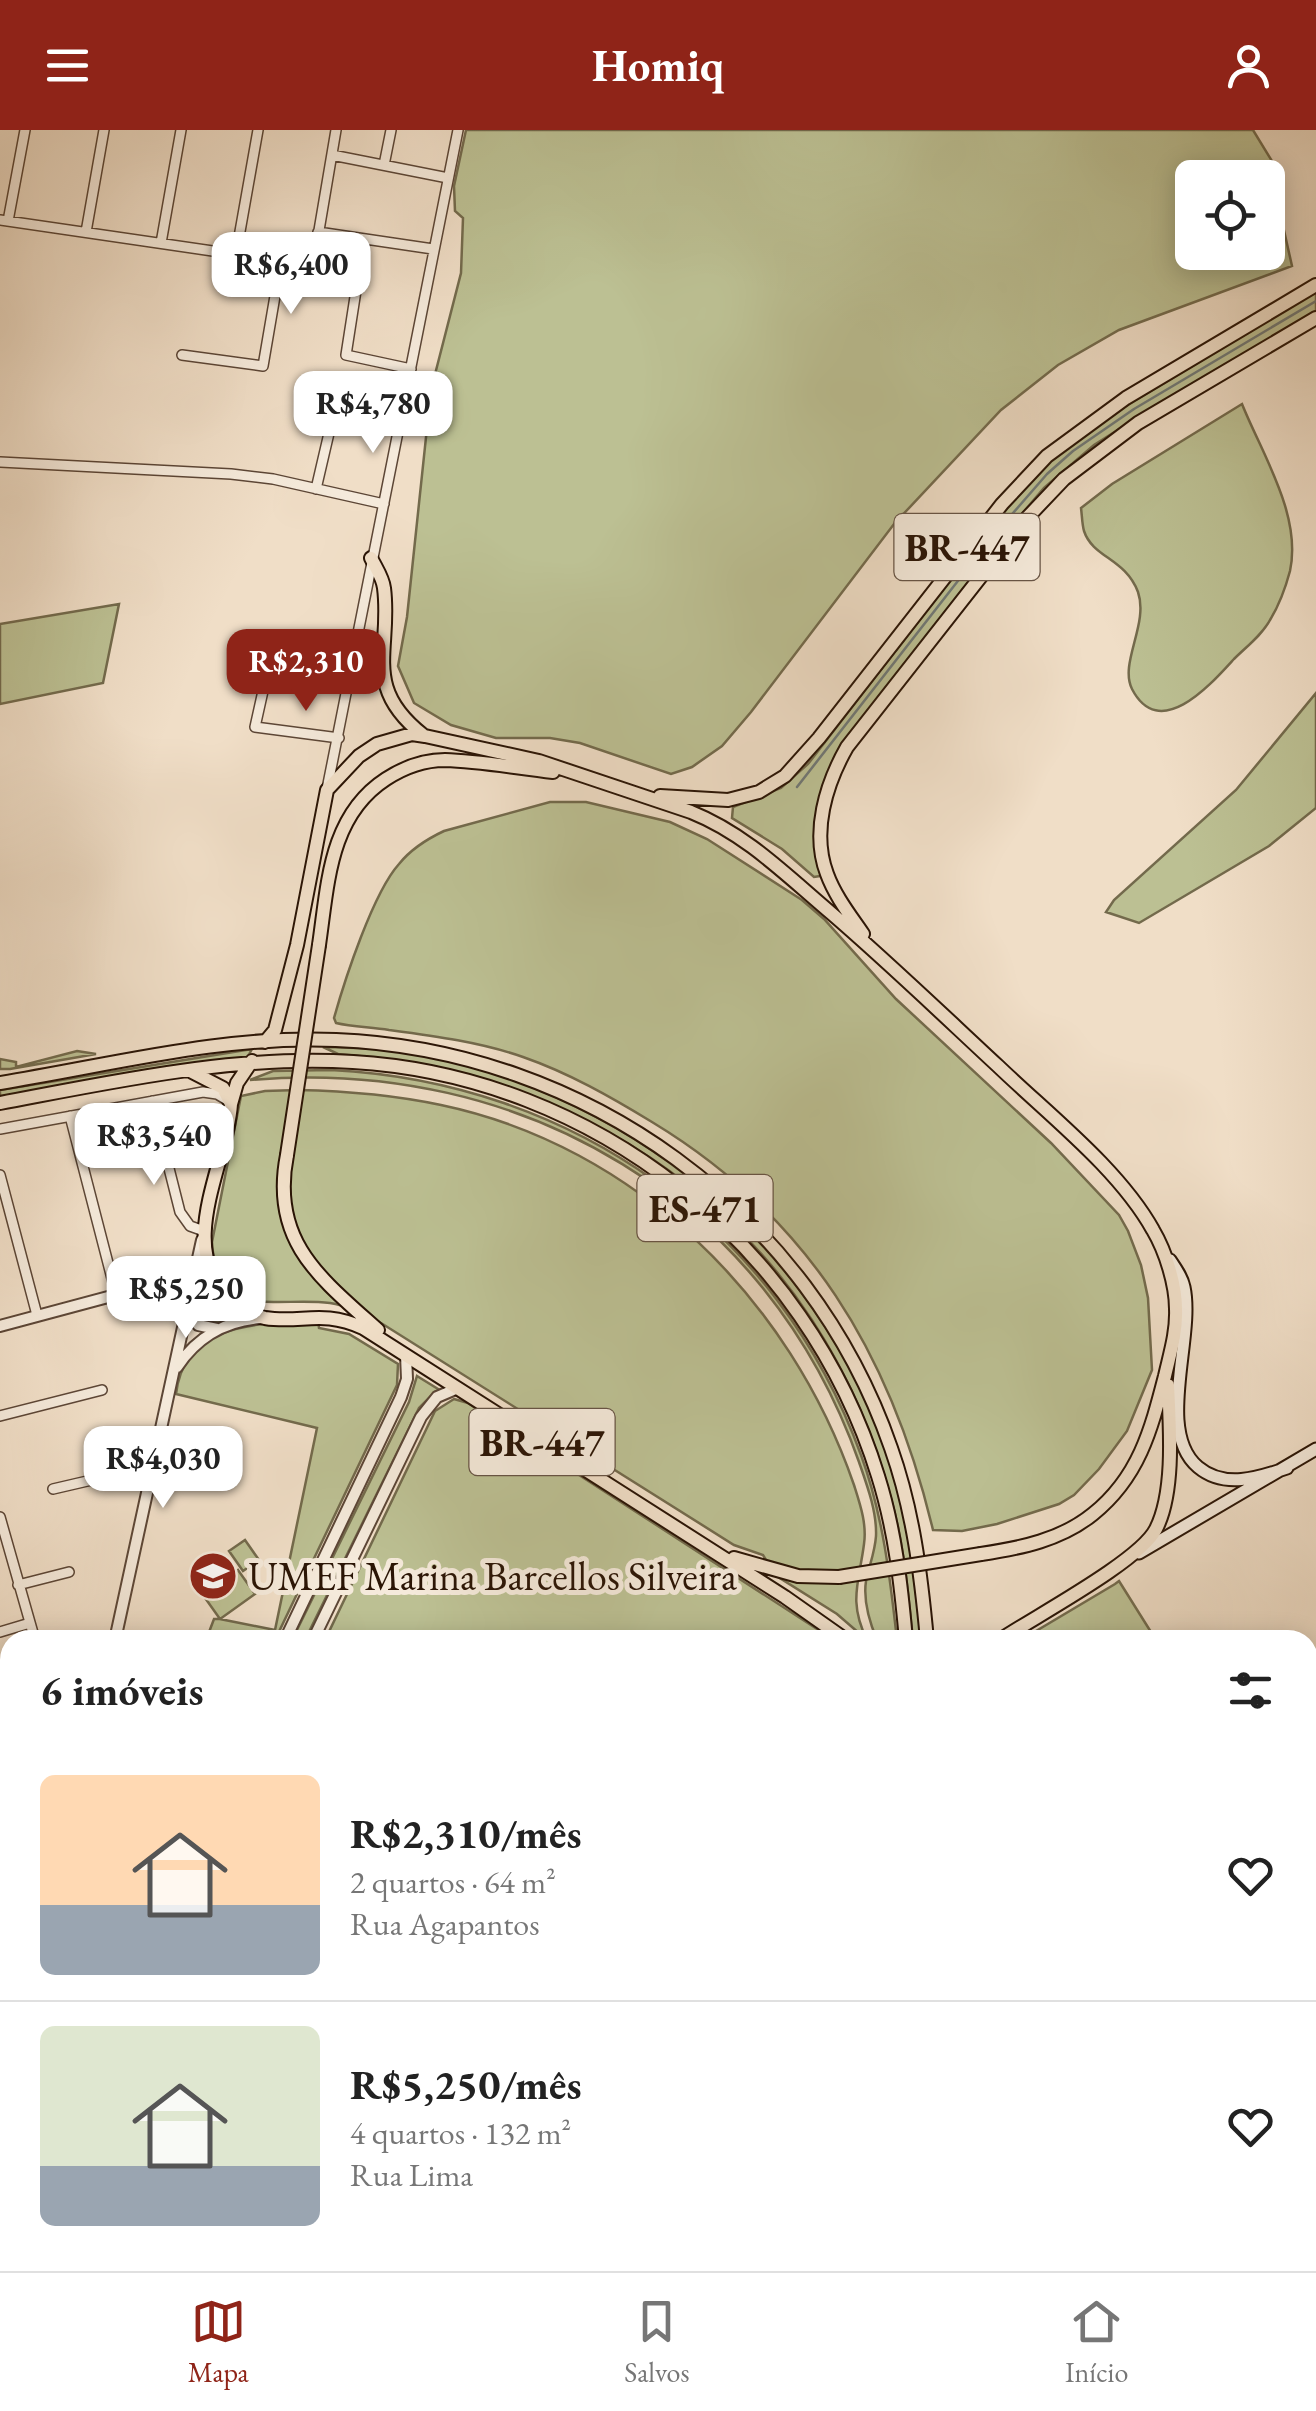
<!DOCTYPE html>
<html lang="pt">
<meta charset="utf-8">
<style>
:root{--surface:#fff;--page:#f6f6f6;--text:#222;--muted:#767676;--line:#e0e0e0;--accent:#8f2418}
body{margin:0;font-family:"EB Garamond",serif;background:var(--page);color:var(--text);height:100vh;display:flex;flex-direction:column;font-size:38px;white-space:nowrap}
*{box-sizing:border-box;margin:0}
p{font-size:32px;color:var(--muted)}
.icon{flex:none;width:55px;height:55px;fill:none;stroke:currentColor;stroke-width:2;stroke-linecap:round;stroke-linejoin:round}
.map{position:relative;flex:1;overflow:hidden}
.details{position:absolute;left:0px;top:1500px;width:1318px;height:642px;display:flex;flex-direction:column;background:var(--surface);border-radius:30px 30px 0 0;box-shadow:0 5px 25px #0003}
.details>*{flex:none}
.fabs{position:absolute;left:1175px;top:30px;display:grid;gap:20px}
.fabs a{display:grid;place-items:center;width:110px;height:110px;border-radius:15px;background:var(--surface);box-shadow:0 5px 25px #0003;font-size:50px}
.price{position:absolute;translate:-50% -85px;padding:0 22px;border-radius:20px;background:#fff;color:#222;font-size:32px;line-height:65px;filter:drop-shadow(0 2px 5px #0008)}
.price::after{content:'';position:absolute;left:50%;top:60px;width:30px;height:22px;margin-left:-15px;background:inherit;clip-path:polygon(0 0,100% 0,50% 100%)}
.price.current{background:var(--accent);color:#fff}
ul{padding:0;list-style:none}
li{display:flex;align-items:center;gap:30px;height:250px;padding:0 40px}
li+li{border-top:2px solid var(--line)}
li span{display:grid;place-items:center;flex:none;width:280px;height:200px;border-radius:15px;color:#555}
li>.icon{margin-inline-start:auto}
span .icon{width:120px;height:120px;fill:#fffc;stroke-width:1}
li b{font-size:42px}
h2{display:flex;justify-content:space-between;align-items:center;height:120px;padding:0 40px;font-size:42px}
header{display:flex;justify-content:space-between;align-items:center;height:130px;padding:0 40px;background:var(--accent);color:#fff;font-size:45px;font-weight:700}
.menu{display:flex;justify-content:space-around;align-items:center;height:140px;border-top:2px solid var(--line);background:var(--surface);font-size:28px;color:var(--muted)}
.menu a{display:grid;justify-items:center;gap:5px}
.menu .current{color:var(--accent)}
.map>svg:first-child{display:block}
.green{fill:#bcc093;stroke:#736a4c;stroke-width:2.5;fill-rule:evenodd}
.water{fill:#9ebabf;stroke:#707875;stroke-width:2.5}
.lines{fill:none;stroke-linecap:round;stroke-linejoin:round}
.stream{stroke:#707875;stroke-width:2.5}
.minor-casing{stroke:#5c4636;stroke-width:12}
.tertiary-casing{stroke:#5c4636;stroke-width:14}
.secondary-casing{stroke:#2a1405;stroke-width:15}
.primary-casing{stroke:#2a1405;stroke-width:16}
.minor{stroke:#f5eadb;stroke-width:9}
.tertiary{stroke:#f5eadb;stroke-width:10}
.secondary{stroke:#f5eadb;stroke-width:11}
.primary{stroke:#f0dec7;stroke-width:12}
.primary-bridge-casing{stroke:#2a1405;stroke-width:16;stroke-linecap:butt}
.primary-bridge{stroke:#f0dec7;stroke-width:12}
.labels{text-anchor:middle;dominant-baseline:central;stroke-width:10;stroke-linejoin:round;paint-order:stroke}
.shield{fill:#f5eadb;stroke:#675445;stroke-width:2.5}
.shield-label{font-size:38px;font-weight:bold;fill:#2a1405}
.poi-label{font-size:40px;fill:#2a1405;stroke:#f5eadb;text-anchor:start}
</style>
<header><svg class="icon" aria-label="menu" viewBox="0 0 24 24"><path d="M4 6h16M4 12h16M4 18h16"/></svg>Homiq<svg class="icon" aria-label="person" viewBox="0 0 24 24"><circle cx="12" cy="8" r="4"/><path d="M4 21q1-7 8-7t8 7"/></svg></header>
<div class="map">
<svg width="1316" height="2141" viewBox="0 0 1316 2141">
<rect width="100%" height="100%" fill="#f0dec7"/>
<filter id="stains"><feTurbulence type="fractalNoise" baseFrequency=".002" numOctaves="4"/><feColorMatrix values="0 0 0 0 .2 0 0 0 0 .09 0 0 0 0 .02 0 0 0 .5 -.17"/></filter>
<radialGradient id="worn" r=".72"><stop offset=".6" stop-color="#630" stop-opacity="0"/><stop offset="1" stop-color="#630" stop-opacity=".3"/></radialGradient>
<path class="green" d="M466,0H1253L1278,41L1274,56L1292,136L1119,200L1058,235L1001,280L894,394L751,582L722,616L692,637L671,644L580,613L550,608H496L451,595L414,573L398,536L407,487L431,260L461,143L463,88L455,81L454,56ZM1192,48H1268V122H1192Z
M1316,162V181L1135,289L1094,315L1044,358L1009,399L834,628L818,677L823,742L820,746L814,747L782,719L732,688L733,677L781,658L808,634L998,388L1049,331L1104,289Z
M1242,274C1262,324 1302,385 1290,441C1286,456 1278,477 1270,490C1262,505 1246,517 1234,529C1212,553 1160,613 1132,559C1119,533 1149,494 1138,462C1125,428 1093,428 1084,401C1082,394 1082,385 1081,378L1112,354Z
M119,474L103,553L0,574V494Z
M1316,563V678L1269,716L1139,793L1106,782L1114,770L1236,660Z
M550,672H586L670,692L707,709L802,770L824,789L896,869L1051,1013L1119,1085L1128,1101L1141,1135L1148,1168L1152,1240L1127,1301L1099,1339L1074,1365L1059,1374L997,1394L962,1401L933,1400C891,1224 809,1087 652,992C611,967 569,943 523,927C480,912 434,906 389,900C371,897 353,897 336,893L334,888C345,849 373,763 399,734C411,719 427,709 444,701Z
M323,917C358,918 393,918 428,926C629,968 799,1105 877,1296C905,1365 914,1437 921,1510H913C908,1462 904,1414 891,1368C819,1103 606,946 338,924Z
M252,919L247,928L0,969V960Z
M77,921L96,924L10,939H0V929L16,932V937Z
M331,940C572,952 778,1096 861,1325C883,1385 890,1447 897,1510H877C869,1491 863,1471 866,1451C869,1436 875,1422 876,1406C877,1382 867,1355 859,1332C767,1071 523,926 250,950L273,941Z
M298,960C346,961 394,965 441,975C636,1016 790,1169 854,1355C860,1374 867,1394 864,1414C859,1453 848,1471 867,1510L837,1484L775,1445L763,1425L734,1415L381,1193C365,1184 349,1176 330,1173C276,1166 217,1193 212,1112L241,966L265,961Z
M203,1140L219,1166L241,1184L214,1192L199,1190L192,1180L200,1143Z
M318,1190L319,1198L349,1204L398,1234L397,1255L275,1510H206L214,1489H220L203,1465L238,1440L255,1464L220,1489L275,1500L317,1298L176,1264C184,1190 263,1194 318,1190Z
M417,1246L438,1259L419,1278L305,1510H292L409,1272Z
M454,1269L468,1273L834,1510H325L435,1281Z
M245,1410L259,1430L243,1441L229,1421Z
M1119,1451L1156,1510H1021L1115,1454Z
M1308,1750L1314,1759L1316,1758V1960L1308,1976Z
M1316,1981V2128C1307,2083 1297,2024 1316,1981Z
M1179,2132L1297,2133L1299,2141H1177Z
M436,2133H525L536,2141H431Z"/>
<path class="water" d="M260,2132L328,2133L337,2141H251Z"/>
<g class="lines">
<path class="stream" d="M797,657L993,406L1047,344L1073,321L1134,279L1316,171"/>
<g class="minor-casing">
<path id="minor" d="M332,25L448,48
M384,35L391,0
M0,90L281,131H306L316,118L336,0
M8,91L25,0
M86,102L104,0
M318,102L433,119
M364,109L346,225L411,239
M161,113L181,0
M236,124L258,0
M182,225L263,236L281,131
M0,332L231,344L273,349L384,374
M316,359L336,273
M339,608L255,597L273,516L282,515L352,531
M327,659L458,0
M152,971L180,1082L190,1096L204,1101
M70,986L116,1164
M0,999L203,962L217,964L227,970
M0,1045L37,1185
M0,1286L102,1260
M53,1359L152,1336
M0,1387L35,1510
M18,1455L69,1442
M0,1502L30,1493
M0,1704L10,1736
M0,1921L10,1917
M1308,1989L1316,1970
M0,1999L10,1996
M0,2073L10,2070
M84,2132L87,2141
M1306,2132L1308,2141"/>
</g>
<g class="tertiary-casing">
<path id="tertiary" d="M187,1176L198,1195L217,1199
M0,1196L194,1144
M177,1237C197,1207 227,1190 263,1188
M115,1510L202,1110
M285,1510L401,1267L407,1249L406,1225
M313,1510L421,1287L437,1267L458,1258
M0,1710L10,1707"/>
</g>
<g class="secondary-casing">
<path id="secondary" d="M1170,1130C1176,1139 1182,1147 1184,1157C1195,1208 1155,1301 1198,1337C1224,1359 1258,1348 1287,1338
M1139,1423L1316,1319"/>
</g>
<g class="primary-casing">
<path id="primary" d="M371,428C376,438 383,448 384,458C392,520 361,556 423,605
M660,666L728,670L759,662L785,646L819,608L1002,374L1047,326L1126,268L1316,155
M863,804C850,785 835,766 827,744C811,702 826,654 847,617L1026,389L1064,349L1138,293L1316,188
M319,815C328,754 329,686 386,649C403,638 424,630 445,630C480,631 517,638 553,642
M265,912L275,900L297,815L327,660L359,626L377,614L412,604L425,606L539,631L691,682C746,704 786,745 831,783C888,832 942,884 998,936C1049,985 1119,1039 1153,1100C1166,1122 1176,1155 1176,1179C1177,1202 1170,1224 1165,1246C1151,1300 1139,1347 1093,1384C1061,1410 1021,1418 981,1424
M192,942L223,958L231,974C227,1035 177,1112 226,1165C235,1175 250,1185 265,1188C301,1194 322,1179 363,1198L785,1467L846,1510
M0,953C111,935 223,905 336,910C585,920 809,1081 891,1318C913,1380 921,1444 927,1510
M0,973C112,952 239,924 353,932C594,946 807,1115 878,1346C895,1400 901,1454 906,1510
M231,974L237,953L252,931
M287,1025C270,1111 320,1148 378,1200
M734,1428L798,1446L839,1447
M1000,1510C1034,1487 1140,1431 1156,1399C1175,1362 1170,1297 1168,1255
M949,2132V2141
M970,2132L971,2141"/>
</g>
<use href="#minor" class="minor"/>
<use href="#tertiary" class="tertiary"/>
<use href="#secondary" class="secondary"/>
<use href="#primary" class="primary"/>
<g class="primary-bridge-casing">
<path id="primary-bridge" d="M287,1025L319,815
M839,1447L981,1424"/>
</g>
<use href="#primary-bridge" class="primary-bridge"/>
</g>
<defs>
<g id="school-disc" transform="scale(2.5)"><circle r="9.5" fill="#8f2418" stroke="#f5eadb"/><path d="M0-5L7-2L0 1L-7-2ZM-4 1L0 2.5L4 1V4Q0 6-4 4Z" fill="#fff"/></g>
</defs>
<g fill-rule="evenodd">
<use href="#school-disc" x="213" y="1446"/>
</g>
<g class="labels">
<g class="shield">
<rect x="894.5" y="384" width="145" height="66" rx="8"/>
<rect x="637.5" y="1045" width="135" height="66" rx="8"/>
<rect x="469.5" y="1279" width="145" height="66" rx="8"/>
</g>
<g class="shield-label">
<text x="967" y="417">BR-447</text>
<text x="705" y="1078">ES-471</text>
<text x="542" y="1312">BR-447</text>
</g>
<g class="poi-label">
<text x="248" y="1446">UMEF Marina Barcellos Silveira</text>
</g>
</g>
<rect width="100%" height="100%" filter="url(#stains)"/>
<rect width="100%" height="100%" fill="url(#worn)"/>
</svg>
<div class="fabs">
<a><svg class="icon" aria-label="locate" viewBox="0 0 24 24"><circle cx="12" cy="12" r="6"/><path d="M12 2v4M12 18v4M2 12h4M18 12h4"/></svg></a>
</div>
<b class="price" style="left:291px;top:187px">R$6,400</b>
<b class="price" style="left:373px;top:326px">R$4,780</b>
<b class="price current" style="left:306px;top:584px">R$2,310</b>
<b class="price" style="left:154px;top:1058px">R$3,540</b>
<b class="price" style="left:186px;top:1211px">R$5,250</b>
<b class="price" style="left:163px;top:1381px">R$4,030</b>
<section class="details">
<h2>6 imóveis<svg class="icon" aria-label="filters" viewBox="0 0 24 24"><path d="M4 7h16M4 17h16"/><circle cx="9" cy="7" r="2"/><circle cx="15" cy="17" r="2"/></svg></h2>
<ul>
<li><span style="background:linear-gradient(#ffd9b3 65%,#9aa5b1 0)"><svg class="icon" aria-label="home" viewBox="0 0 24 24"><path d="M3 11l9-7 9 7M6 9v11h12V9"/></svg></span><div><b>R$2,310/mês</b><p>2 quartos · 64 m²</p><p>Rua Agapantos</p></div><svg class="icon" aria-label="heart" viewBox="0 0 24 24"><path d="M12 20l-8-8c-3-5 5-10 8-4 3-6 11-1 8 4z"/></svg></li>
<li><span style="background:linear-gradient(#dfe7d0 70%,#9aa5b1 0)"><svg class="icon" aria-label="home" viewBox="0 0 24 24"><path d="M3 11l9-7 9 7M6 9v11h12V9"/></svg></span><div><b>R$5,250/mês</b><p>4 quartos · 132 m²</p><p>Rua Lima</p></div><svg class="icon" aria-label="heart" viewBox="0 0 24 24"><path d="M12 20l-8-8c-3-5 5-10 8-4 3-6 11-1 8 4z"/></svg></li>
</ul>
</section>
</div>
<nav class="menu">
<a class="current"><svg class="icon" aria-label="map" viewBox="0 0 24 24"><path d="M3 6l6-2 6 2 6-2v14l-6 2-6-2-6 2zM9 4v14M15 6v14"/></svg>Mapa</a>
<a><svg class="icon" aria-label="saved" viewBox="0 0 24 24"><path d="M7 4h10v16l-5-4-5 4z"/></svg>Salvos</a>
<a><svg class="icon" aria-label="home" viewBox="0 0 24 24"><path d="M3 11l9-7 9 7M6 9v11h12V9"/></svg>Início</a>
</nav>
